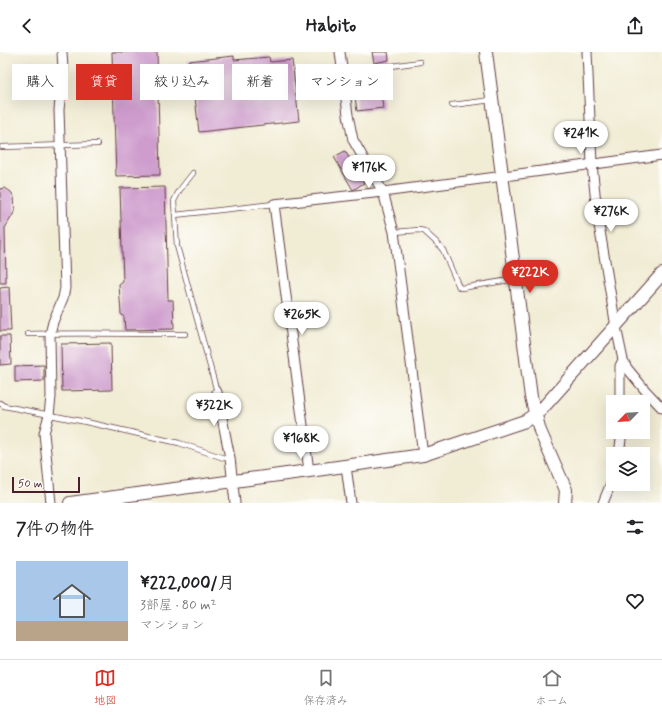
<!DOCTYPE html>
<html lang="ja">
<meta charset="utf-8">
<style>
:root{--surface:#fff;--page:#f2f2f2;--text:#202124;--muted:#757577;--line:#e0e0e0;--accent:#d93025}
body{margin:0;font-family:Mynerve,"Klee One",sans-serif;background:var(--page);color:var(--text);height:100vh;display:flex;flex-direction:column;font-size:15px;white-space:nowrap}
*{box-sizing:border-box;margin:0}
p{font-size:13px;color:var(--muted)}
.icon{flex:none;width:22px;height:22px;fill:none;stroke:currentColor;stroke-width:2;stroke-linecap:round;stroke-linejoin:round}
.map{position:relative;height:451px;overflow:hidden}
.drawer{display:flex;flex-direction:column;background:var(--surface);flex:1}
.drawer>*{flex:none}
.guide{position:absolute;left:12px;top:12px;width:400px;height:36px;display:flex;gap:8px}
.needle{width:26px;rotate:245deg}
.controls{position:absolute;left:606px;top:343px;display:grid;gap:8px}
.controls a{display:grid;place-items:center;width:44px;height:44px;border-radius:0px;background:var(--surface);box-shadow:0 4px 16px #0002;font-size:20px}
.scale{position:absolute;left:12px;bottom:10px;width:68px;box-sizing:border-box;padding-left:4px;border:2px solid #4a1f2b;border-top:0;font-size:11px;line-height:14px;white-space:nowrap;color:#4a1f2b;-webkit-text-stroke:3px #fdfcf7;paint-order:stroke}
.price{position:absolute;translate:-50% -34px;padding:0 9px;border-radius:14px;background:#fff;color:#222;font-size:13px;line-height:26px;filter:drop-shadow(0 1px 2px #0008)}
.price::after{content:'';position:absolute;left:50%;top:24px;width:12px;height:9px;margin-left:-6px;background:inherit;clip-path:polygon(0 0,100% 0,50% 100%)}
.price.on{background:var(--accent);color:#fff}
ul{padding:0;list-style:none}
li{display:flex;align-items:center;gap:12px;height:100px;padding:0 16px}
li+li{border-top:1px solid var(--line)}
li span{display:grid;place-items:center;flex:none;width:112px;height:80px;border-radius:0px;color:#555}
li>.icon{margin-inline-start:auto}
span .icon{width:48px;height:48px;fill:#fffc;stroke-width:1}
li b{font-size:17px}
h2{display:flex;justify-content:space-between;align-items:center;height:48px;padding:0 16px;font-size:17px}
.chip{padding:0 14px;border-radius:0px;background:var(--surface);box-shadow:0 4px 16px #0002;font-size:14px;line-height:36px}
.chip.on{background:var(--accent);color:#fff}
header{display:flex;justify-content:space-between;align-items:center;height:52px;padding:0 16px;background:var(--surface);font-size:18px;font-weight:700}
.menu{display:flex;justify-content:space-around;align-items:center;height:56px;border-top:1px solid var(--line);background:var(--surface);font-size:11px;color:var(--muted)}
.menu a{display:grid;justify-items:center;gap:2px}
.menu .on{color:var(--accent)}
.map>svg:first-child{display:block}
.building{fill:#ce9ccd}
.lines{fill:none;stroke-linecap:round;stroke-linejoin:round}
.service-casing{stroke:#633e44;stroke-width:6}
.minor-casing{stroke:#633e44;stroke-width:11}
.tertiary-casing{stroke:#633e44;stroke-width:14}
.service{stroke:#fff;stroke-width:4.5}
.minor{stroke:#fff;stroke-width:9}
.tertiary{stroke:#fff;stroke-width:12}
</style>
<header><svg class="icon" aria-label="back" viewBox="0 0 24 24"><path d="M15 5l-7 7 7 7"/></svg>Habito<svg class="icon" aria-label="share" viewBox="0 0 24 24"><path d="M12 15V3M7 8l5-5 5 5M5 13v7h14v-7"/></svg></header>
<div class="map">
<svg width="662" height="451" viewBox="0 0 662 451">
<rect width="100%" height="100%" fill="#fdfcf7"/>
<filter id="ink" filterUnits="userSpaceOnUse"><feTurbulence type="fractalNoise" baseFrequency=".025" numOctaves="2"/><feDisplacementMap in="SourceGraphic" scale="8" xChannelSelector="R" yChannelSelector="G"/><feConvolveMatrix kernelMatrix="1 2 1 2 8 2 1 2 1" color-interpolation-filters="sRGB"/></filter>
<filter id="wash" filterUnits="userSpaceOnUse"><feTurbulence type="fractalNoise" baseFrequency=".012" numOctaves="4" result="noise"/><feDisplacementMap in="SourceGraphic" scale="16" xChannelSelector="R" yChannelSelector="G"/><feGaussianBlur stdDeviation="0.9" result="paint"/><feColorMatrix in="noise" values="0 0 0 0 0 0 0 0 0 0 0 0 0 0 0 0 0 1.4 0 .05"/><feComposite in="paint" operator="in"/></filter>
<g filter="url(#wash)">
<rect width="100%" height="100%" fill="#f1ecd4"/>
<g id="blocks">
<path class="building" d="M112,0H157L160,123L116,124Z
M372,0H388L389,8L374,11Z
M234,4V8L269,5L270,10L292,8L299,69L199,80L193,28H190L188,9Z
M364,37L365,44L381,42L383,56L357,59L354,38Z
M345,99L364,131L353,138L334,105Z
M165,135L168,248H173L174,277L125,278L124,265L121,262L119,233L123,230L120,136Z
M5,136L11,140L14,145L15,159L12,164L5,176L6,231H0V137Z
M9,235L11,279H0V236Z
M0,284H10L11,312L0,313Z
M111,291L112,338L62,339L61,292Z
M44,313V329L15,330V314Z"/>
</g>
</g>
<g filter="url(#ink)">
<use href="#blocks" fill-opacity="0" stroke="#633e44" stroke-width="1"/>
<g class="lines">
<g class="service-casing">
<path id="service" d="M342,21L420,10
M452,53L492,48
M2,95L98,92
M193,121L179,139L174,149L177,194L217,340
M175,163L274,152
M394,180L419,178L424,179L436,190L443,198L459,235L461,236L516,227
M28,282C80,281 132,282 185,282
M0,351L4,354L86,370L179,391L224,406H230"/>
</g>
<g class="minor-casing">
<path id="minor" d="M340,0L348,63L353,88L383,140L662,103
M587,0L592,112L597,161L616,275L623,308L627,316L645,338L662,356
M217,340L230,406L235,451
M620,350V314L623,308
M619,402L622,380
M346,414L351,451
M309,419L274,152L383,140L394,180L423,403
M51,451L44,381L49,363L51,345L50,282L53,270L63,246L65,236L59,58L63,17L62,0
M603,451L613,426"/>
</g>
<g class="tertiary-casing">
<path id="tertiary" d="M486,0L531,345L540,379L566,438L565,451
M70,451L309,419L423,403L525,369L541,358L662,222"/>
</g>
<use href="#service" class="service"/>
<use href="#minor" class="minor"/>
<use href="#tertiary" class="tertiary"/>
</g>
</g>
</svg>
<div class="controls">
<a><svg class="needle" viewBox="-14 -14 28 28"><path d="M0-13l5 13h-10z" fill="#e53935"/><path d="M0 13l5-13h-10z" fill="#757577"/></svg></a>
<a><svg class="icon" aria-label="layers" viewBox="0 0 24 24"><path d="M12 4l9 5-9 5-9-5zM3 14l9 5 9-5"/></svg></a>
</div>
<div class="scale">50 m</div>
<b class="price" style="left:581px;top:103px">¥241K</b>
<b class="price" style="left:369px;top:137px">¥176K</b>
<b class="price" style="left:611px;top:181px">¥276K</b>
<b class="price on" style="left:530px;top:242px">¥222K</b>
<b class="price" style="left:302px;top:284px">¥265K</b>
<b class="price" style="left:214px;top:375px">¥322K</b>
<b class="price" style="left:301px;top:408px">¥168K</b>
<div class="guide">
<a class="chip">購入</a>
<a class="chip on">賃貸</a>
<a class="chip">絞り込み</a>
<a class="chip">新着</a>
<a class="chip">マンション</a>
</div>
</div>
<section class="drawer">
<h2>7件の物件<svg class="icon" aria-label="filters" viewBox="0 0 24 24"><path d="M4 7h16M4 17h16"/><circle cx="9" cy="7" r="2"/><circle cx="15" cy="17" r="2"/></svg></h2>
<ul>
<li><span style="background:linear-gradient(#a9c7e8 75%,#b9a48a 0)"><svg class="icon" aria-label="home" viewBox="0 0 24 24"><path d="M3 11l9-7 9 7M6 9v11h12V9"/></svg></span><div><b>¥222,000/月</b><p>3部屋 · 80 m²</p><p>マンション</p></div><svg class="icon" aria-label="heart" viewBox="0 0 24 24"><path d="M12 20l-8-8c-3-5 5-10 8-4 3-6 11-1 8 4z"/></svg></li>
</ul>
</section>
<nav class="menu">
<a class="on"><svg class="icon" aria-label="map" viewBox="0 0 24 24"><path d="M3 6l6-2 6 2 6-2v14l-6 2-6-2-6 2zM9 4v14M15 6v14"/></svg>地図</a>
<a><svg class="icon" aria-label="saved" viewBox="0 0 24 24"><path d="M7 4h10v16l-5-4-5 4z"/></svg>保存済み</a>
<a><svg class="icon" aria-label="home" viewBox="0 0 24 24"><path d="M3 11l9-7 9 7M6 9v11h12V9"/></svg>ホーム</a>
</nav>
